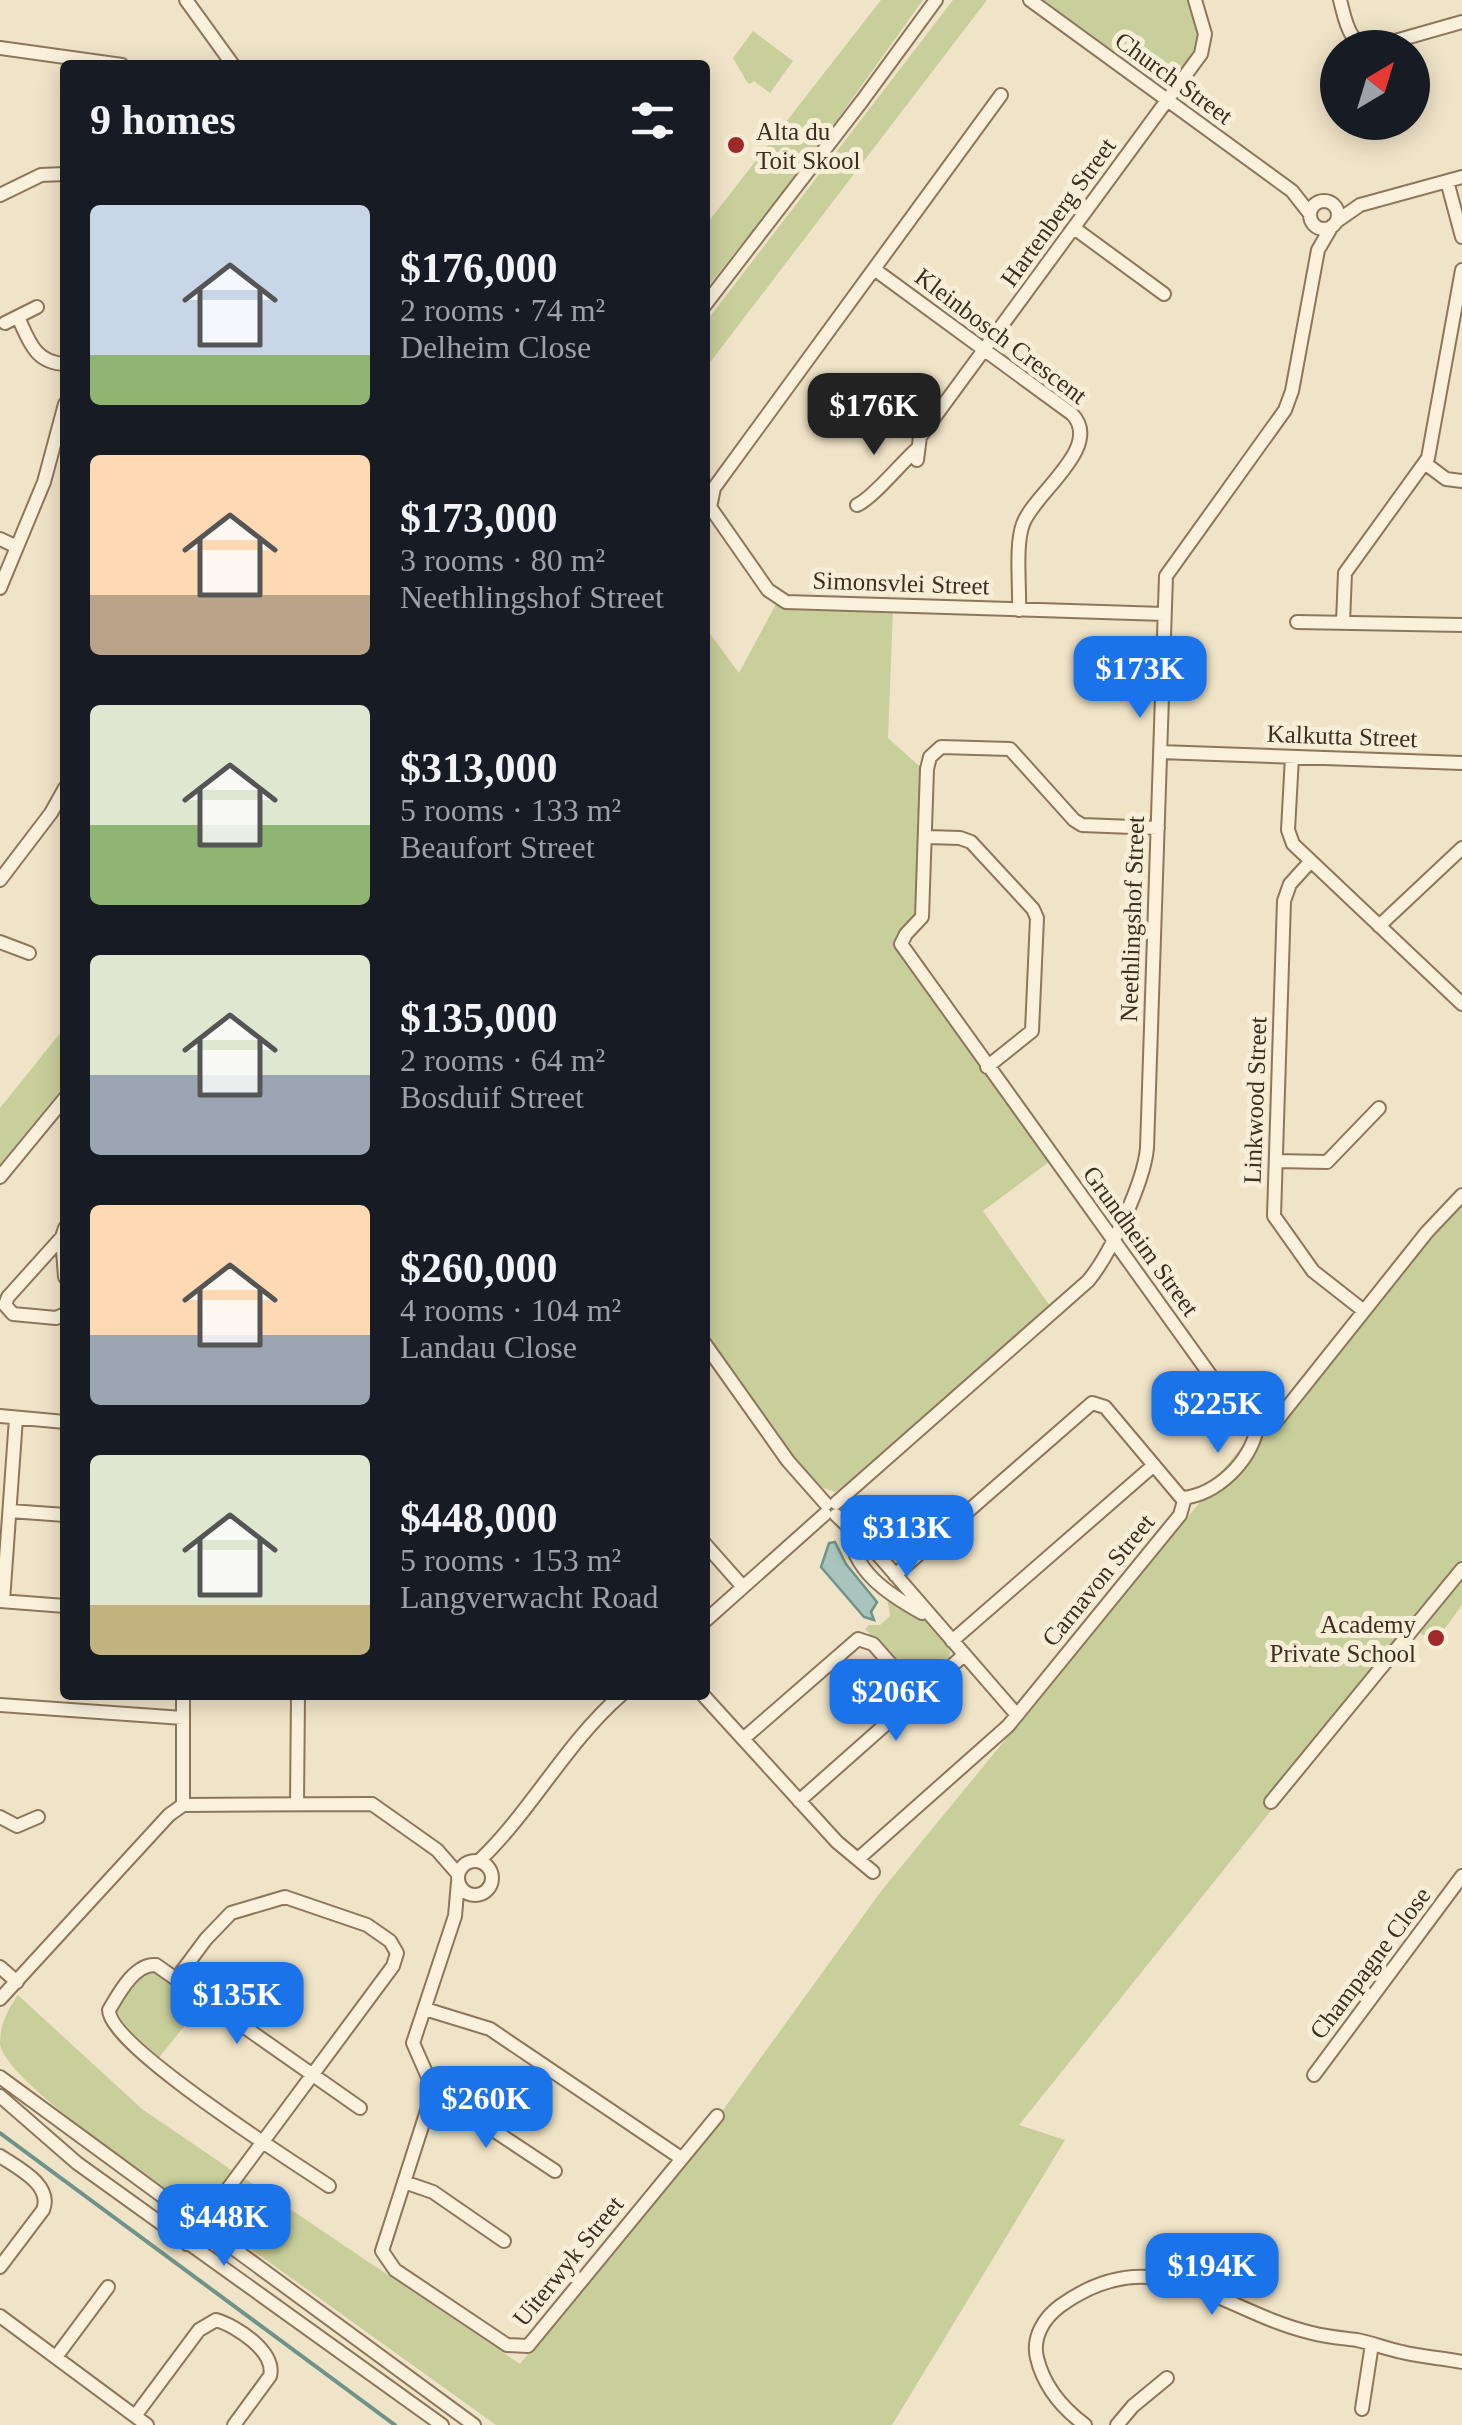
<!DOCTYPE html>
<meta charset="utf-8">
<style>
:root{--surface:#171b24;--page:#242831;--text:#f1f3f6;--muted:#9ea1a6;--accent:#1a73e8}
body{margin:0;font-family:"Times New Roman",serif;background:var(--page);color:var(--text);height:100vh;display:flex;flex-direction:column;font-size:38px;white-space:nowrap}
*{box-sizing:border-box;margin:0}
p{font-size:32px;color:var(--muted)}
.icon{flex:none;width:55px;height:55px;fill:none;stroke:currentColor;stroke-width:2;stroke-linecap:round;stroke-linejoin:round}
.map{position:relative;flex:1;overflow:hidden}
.side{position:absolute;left:60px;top:60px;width:650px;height:1640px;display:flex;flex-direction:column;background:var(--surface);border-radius:10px;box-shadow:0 5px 25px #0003}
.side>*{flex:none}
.needle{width:65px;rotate:38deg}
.buttons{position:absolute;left:1320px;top:30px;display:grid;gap:20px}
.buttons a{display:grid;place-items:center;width:110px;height:110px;border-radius:50%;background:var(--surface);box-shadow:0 5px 25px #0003;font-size:50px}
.price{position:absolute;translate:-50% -85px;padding:0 22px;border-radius:20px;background:var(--accent);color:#fff;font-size:32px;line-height:65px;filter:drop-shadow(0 2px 5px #0008)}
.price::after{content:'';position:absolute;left:50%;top:60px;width:30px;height:22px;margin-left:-15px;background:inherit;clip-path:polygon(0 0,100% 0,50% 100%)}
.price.active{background:#222;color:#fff}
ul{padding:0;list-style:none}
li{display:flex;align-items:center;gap:30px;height:250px;padding:0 30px}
li span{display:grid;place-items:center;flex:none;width:280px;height:200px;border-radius:10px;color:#555}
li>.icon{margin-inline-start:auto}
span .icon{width:120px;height:120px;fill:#fffc;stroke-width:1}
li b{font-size:42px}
h2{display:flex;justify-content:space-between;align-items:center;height:120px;padding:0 30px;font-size:42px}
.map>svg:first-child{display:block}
.green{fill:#c9cf9b}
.water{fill:#a9c4bc;stroke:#6f938a;stroke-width:2.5}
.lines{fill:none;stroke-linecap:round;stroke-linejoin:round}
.stream{stroke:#6f938a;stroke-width:4}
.minor-casing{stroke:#8d765c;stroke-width:16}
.minor{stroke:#faf1dc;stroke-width:12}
.poi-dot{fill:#9e2a2b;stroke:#f7eed8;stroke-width:4}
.labels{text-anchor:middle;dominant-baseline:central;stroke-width:10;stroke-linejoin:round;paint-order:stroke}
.street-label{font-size:25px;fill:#3d2e20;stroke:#f7eed8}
.poi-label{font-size:25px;fill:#3d2e20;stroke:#f7eed8;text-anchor:start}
</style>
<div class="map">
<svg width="1462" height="2425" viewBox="0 0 1462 2425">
<rect width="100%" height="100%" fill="#f0e4c8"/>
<path class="green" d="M881,0H923L807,162L705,290V226Z
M953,0H987L705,369V323Z
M1042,0H1189C1207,38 1197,49 1174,81L1158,84Z
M753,31L793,61L770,93L754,81L750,84L747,82L733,58Z
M776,604L784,607L893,611L888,738L918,765H922L918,914L899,934L898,950L1049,1162L983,1211L1050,1306L850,1484L835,1492L818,1486L796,1461L705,1333V627L739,673Z
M65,1027V1085L0,1166V1108Z
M1462,1204V1605L1434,1643L1416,1630L1019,2125L1065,2140L892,2425H496L216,2224V2216L241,2176L520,2364L718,2117L882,1890L1219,1479L1218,1476L1253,1433L1277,1429L1443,1222Z
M887,1598L928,1623L951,1648L948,1663L921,1686L914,1683L865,1629L869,1625H880L890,1616Z
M149,1968L203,2003L157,2060L116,2021L113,2011L142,1972Z
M18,1995L142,2109L233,2171L212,2199L193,2207C156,2180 6,2083 0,2044C0,2024 7,2011 18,1995Z"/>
<path class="water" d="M835,1542L846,1564L877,1602L871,1612L874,1620L864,1617L821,1567L829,1543Z"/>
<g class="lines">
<path class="stream" d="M0,2133L395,2425"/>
<g class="minor-casing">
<path id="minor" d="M186,0L233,65
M1030,0L1292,191L1310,214
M1340,0C1346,22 1348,45 1374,47L1462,22
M0,48L122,65
M1001,95L714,488L710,507L768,590L786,602L1164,614
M1447,181L1462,237
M0,195L41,175L65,174
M1310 215a14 14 0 1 1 28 0a14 14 0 1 1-28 0Z
M1337,221L1360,205L1462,177
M1074,228L1164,294
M874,269L1072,414C1104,447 1034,493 1023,524C1015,545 1020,587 1019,610
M705,305L862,101L936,0
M18,317C29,341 35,363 65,364
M5,323L37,307
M917,460L920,437L1201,54L1205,34L1195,0
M1426,464L1446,479L1462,481
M857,505C872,499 901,463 917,449
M0,539L15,546
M0,588L44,482L65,404
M1297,622L1462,625
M1343,622L1345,573L1428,458L1462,270
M1160,752L1462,763
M1292,757L1288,830L1293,844L1462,1004
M1158,828L1082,825L1074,820L1010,749L941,747L930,757L927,769L922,917L906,934L901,944L1244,1422L1256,1429L1274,1424L1427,1232L1462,1195
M927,837L960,838L971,842L1033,909L1037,918L1032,1031L987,1067
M1310,862L1290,884L1284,901L1274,1216L1313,1271L1364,1311
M0,880L51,813L65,788
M1379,926L1462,848
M0,942L29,953
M1276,1161L1327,1162L1379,1108
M0,1177L65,1098
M65,1228L62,1237L65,1277
M62,1237L8,1297L5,1305L13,1314L56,1318L65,1314
M705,1344L788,1461L826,1504
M0,1416L65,1422
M1183,1498C1217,1494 1249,1463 1257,1429
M836,1503L1088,1281C1110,1255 1144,1182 1147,1148L1166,576L1285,410L1292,391L1318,250L1332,226
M10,1511L65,1515
M836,1515L880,1557L1017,1715
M849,1529C852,1571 888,1594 922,1613
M705,1544L743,1587
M0,1601L65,1606
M3,1601L16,1418
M705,1621L825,1514
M952,1641L1154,1465
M183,1695V1805
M703,1695L837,1842L873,1872
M0,1705L183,1718
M743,1739L858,1639L873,1644L918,1695
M799,1801L964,1655
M1271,1802L1462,1569
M297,1804L298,1695
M0,1817L17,1826L38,1817
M858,1859L1008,1726L1180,1515L1184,1501L1105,1407L1092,1403L895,1575
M480,1860C532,1810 566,1743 621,1695
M458 1878a17 17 0 1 1 34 0a17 17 0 1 1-34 0Z
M458,1882L455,1916L413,2043L431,2084L432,2095L382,2251L395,2270L507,2345L528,2346L717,2116
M0,1967L17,1982
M177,1978L206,1939L231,1913L285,1897L367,1925L390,1941L397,1953L393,1966L187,2244
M0,1999L169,1815L183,1805L372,1804L437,1850L458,1874
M425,2009L490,2029L681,2158
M1314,2075L1462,1876
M0,2077L474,2425
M0,2096L77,2163L442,2425
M430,2101L466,2112L555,2171
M0,2156C18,2168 53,2185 43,2210L0,2267
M404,2182L433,2192L504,2241
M329,2186C292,2161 109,2046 109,2010C119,1993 135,1963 156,1965L360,2108
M0,2316L147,2425
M56,2357L108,2287
M1362,2409L1372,2344
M135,2416L199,2330L216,2320C237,2326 276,2352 270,2376L234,2425
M1085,2425C1062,2408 1044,2387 1037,2358C1032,2337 1044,2318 1060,2306C1157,2236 1219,2311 1312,2333C1327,2337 1342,2338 1357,2340C1372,2343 1387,2349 1402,2352C1421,2357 1442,2358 1462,2362
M1117,2425L1133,2406L1167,2378"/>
</g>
<use href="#minor" class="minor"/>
</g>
<g class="poi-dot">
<circle cx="736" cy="145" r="10"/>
<circle cx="1436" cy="1638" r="10"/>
</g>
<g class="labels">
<g class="street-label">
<text transform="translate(1174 78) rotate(36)">Church Street</text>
<text transform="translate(1058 212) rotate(-54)">Hartenberg Street</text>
<text transform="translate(1001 336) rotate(37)">Kleinbosch Crescent</text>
<text transform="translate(901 583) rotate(2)">Simonsvlei Street</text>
<text transform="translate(1342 736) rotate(2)">Kalkutta Street</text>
<text transform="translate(1132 919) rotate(-88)">Neethlingshof Street</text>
<text transform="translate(1255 1100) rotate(-88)">Linkwood Street</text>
<text transform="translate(1141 1241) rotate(54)">Grundheim Street</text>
<text transform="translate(1098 1580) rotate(-51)">Carnavon Street</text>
<text transform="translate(1370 1963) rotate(-53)">Champagne Close</text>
<text transform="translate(568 2261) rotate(-51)">Uiterwyk Street</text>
</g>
<g class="poi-label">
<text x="756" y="131">Alta du<tspan x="756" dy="29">Toit Skool</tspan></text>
<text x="1416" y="1624" text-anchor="end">Academy<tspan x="1416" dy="29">Private School</tspan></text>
</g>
</g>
</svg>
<div class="buttons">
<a><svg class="needle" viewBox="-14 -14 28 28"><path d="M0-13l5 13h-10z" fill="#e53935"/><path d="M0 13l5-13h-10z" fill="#9ea1a6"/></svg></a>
</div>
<b class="price active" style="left:874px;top:458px">$176K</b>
<b class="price" style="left:1140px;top:721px">$173K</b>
<b class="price" style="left:1218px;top:1456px">$225K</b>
<b class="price" style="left:907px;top:1580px">$313K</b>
<b class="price" style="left:896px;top:1744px">$206K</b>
<b class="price" style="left:237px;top:2047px">$135K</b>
<b class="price" style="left:486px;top:2151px">$260K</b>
<b class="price" style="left:224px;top:2269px">$448K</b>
<b class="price" style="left:1212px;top:2318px">$194K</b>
<section class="side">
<h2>9 homes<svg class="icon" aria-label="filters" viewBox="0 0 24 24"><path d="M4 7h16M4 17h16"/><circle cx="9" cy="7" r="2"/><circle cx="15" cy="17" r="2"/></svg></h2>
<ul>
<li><span style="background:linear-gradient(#c9d6e8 75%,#8fb573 0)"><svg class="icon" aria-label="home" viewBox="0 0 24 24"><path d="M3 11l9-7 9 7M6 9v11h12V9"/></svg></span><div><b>$176,000</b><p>2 rooms · 74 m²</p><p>Delheim Close</p></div></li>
<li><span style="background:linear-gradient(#ffd9b3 70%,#b9a48a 0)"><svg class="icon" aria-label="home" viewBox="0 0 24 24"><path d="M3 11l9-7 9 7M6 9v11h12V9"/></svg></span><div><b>$173,000</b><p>3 rooms · 80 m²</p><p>Neethlingshof Street</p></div></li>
<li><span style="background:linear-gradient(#dfe7d0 60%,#8fb573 0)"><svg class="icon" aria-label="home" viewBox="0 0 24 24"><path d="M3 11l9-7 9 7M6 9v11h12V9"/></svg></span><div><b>$313,000</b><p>5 rooms · 133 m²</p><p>Beaufort Street</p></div></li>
<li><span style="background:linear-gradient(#dfe7d0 60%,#9aa5b1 0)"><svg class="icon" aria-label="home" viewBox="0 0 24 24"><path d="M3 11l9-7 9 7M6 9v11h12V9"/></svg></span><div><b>$135,000</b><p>2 rooms · 64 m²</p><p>Bosduif Street</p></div></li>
<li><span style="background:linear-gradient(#ffd9b3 65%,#9aa5b1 0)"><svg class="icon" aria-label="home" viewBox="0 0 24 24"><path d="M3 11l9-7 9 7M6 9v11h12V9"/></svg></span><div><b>$260,000</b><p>4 rooms · 104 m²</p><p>Landau Close</p></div></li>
<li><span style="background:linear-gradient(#dfe7d0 75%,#c2b280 0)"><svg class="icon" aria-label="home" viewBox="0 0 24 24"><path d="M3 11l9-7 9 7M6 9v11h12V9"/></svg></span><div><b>$448,000</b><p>5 rooms · 153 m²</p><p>Langverwacht Road</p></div></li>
</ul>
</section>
</div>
